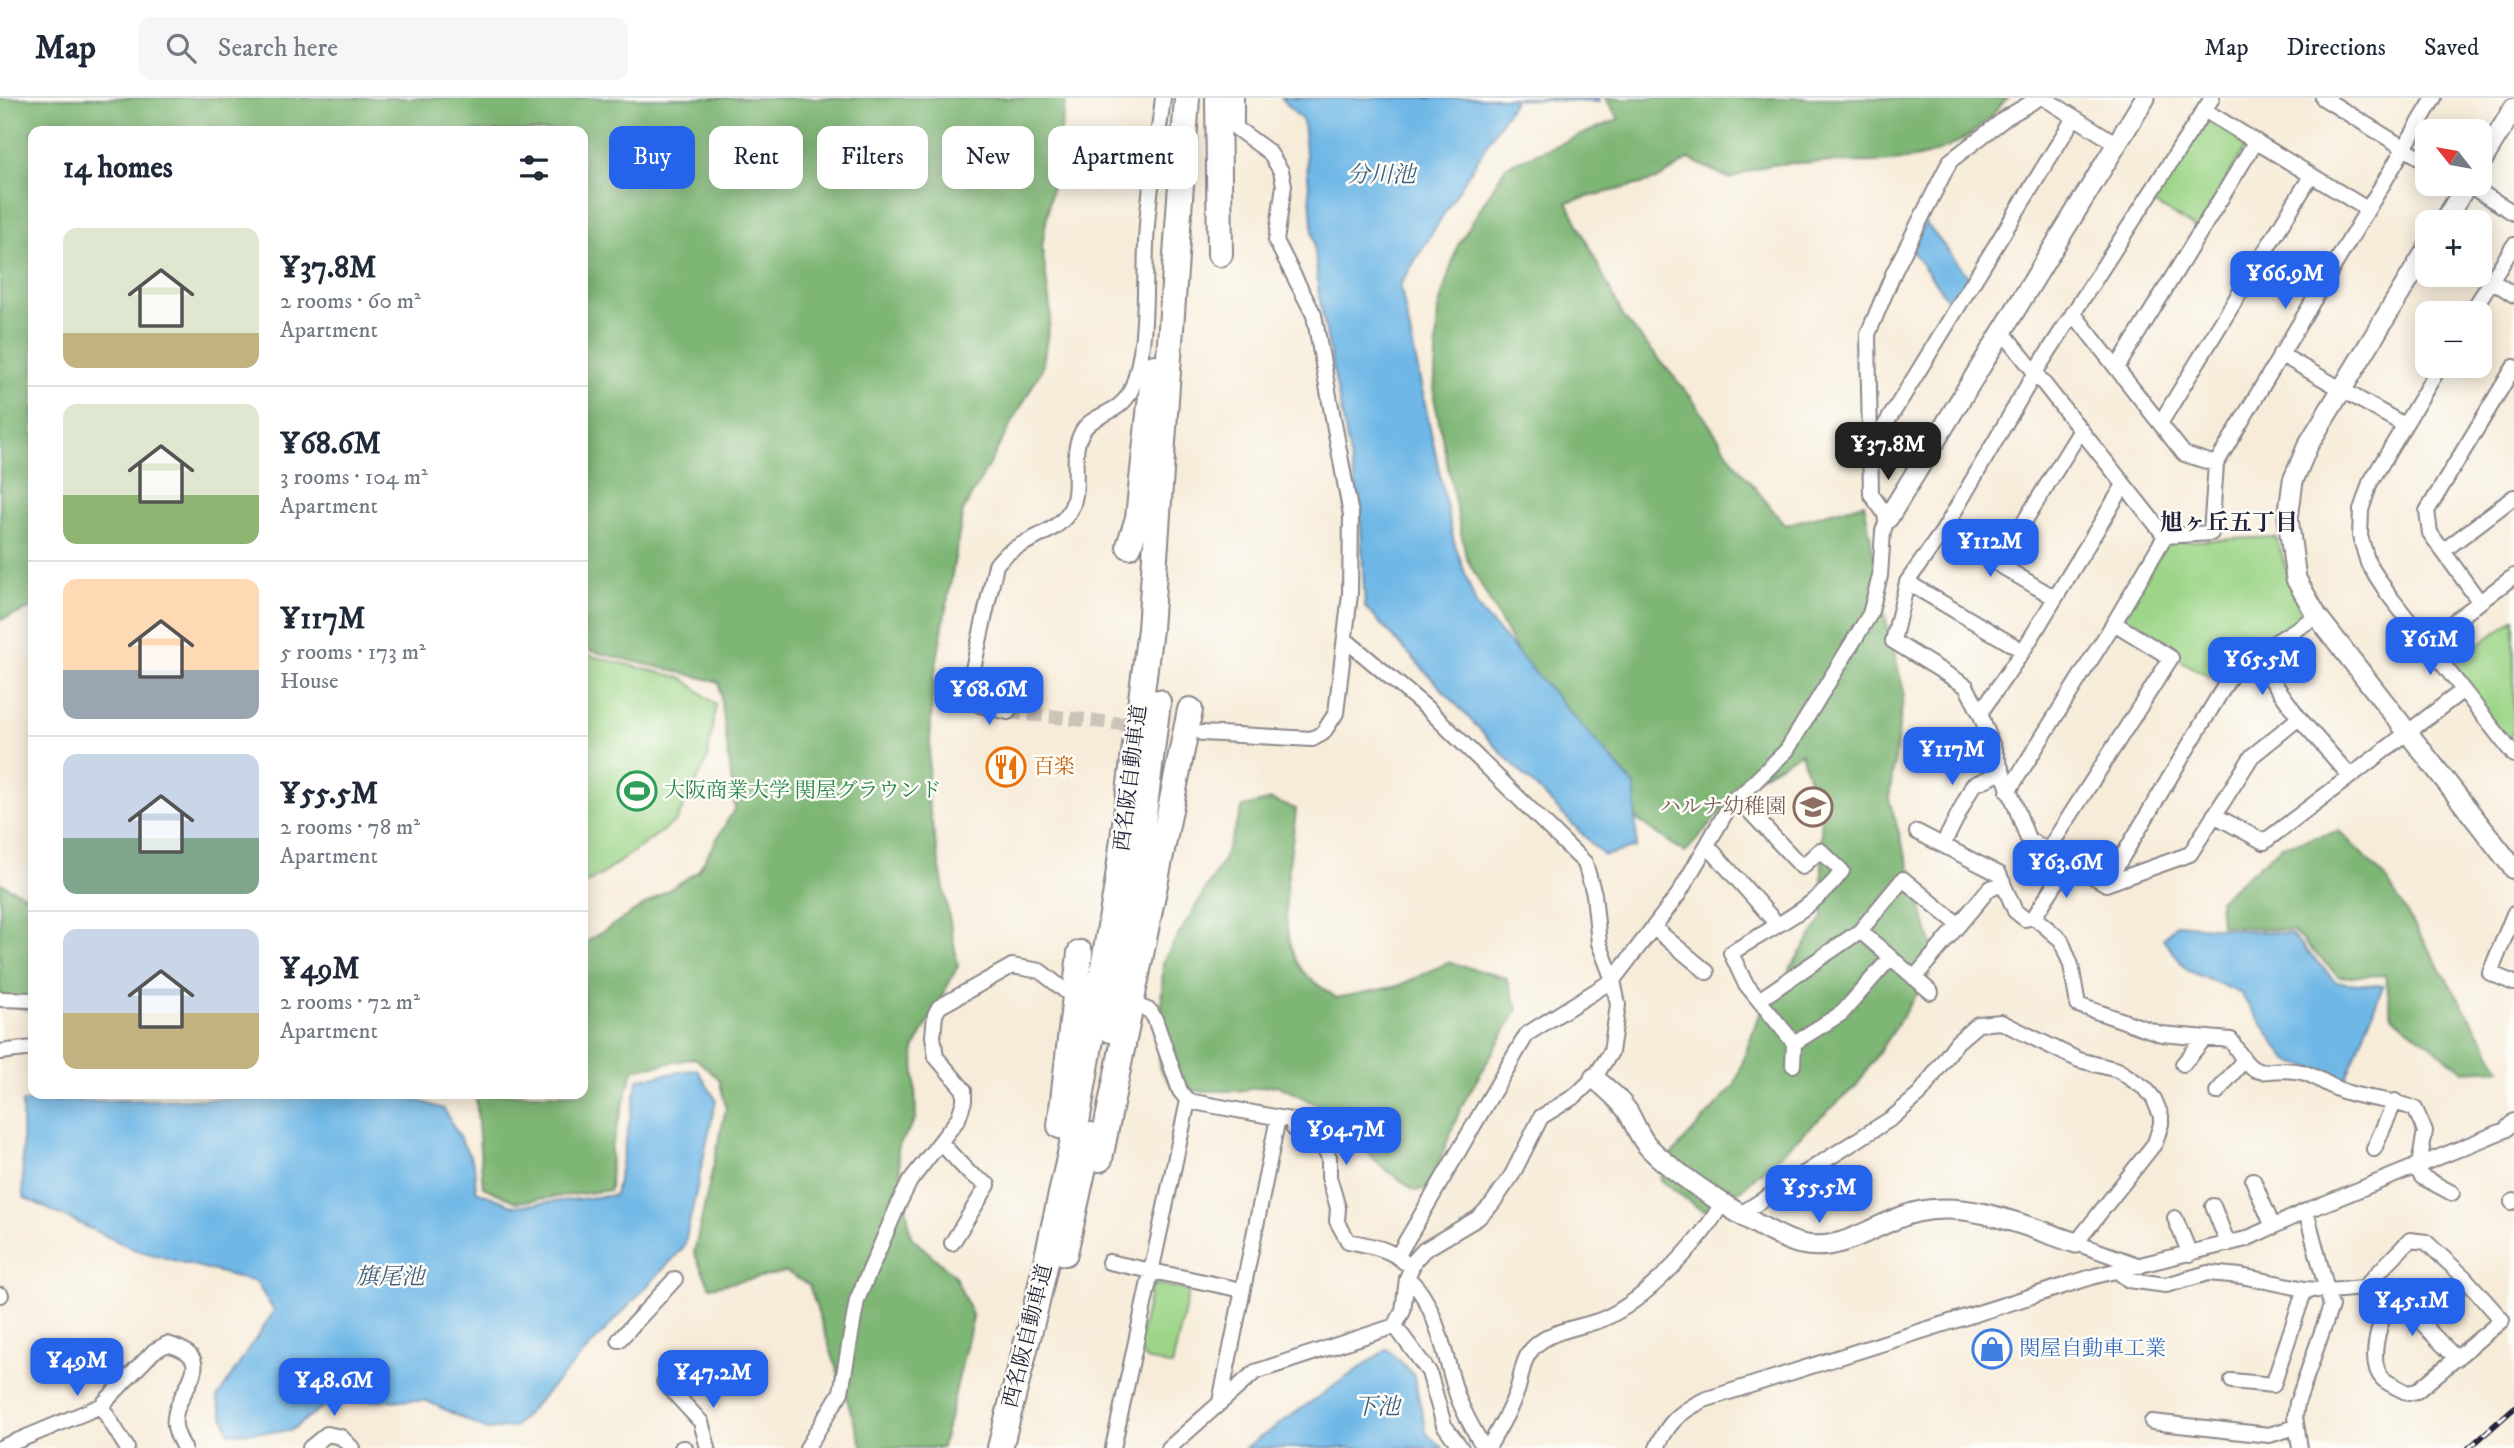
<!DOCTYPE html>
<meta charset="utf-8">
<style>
:root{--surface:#fff;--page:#f6f6f7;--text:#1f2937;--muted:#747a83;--line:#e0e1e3;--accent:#2563eb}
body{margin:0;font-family:"IM FELL DW Pica","Noto Serif JP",serif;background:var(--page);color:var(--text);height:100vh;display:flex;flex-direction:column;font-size:26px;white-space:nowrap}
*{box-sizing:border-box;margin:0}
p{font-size:23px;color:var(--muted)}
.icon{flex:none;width:38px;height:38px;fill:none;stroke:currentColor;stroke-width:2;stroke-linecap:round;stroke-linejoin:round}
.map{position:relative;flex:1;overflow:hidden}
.panel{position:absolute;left:28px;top:28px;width:560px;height:973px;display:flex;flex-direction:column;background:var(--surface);border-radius:14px;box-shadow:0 4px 18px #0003}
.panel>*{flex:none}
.guide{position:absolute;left:609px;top:28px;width:665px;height:63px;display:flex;gap:14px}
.needle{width:46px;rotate:301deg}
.controls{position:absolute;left:2415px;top:21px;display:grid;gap:14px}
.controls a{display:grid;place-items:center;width:77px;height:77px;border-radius:14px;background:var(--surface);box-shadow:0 4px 18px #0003;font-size:35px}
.price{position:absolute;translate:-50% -60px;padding:0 16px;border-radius:14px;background:var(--accent);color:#fff;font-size:23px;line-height:46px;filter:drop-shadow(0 2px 4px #0008)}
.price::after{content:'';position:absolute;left:50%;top:42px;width:21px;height:16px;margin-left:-10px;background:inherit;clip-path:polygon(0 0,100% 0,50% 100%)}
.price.active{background:#222;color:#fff}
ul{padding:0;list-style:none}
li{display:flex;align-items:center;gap:21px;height:175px;padding:0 35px}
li+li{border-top:2px solid var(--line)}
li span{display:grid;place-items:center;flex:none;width:196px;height:140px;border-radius:14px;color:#555}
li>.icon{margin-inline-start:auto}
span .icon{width:84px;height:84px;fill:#fffc;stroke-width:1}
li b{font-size:30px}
h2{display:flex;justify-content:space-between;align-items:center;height:84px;padding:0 35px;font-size:30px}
.pill{padding:0 24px;border-radius:14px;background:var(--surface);box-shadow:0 4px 18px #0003;font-size:24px;line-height:63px}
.pill.active{background:var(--accent);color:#fff}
header{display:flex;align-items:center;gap:42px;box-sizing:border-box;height:98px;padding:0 35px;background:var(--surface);border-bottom:2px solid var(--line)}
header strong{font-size:33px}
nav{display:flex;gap:38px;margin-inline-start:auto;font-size:24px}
.search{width:490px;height:63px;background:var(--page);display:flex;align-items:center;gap:18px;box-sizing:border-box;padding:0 24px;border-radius:14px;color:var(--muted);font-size:26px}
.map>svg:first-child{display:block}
.green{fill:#9dd588;stroke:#607c62;stroke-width:2}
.forest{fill:#7eb674;stroke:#506c58;stroke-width:2}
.water{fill:#6eb7e6;stroke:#486c90;stroke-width:2}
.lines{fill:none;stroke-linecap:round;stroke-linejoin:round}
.street-tunnel{stroke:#ccc4b9;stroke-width:14;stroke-dasharray:14 7;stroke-linecap:butt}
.street-casing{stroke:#8c878a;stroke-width:18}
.secondary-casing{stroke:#8c878a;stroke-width:23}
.highway-casing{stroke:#8c878a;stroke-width:28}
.street{stroke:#fff;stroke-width:14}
.secondary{stroke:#fff;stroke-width:19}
.highway{stroke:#fff;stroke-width:24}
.rail-casing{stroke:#22223b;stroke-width:6}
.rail{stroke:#fdfcf7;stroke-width:3.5;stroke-dasharray:10;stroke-linecap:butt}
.labels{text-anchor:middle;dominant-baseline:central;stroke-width:5;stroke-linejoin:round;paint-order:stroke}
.food-label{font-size:21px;fill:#c56008;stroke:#fdfcf7;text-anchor:start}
.street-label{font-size:21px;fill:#22223b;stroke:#fdfcf7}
.leisure-label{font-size:21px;fill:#27864d;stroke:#fdfcf7;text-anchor:start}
.education-label{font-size:21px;fill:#785e54;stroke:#fdfcf7;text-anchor:end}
.shop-label{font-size:21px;fill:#366cbe;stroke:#fdfcf7;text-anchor:start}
.water-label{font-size:23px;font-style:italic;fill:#405e7f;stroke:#fdfcf7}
.neighbourhood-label{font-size:23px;font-weight:bold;fill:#22223b;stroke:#fdfcf7}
</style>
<header>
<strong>Map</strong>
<div class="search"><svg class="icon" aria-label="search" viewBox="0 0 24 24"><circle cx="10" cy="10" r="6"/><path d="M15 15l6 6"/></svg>Search here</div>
<nav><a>Map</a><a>Directions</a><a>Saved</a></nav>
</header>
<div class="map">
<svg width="2514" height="1350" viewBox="0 0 2514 1350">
<rect width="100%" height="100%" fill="#fdfcf7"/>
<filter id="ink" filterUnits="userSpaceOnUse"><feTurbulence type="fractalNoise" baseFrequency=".0143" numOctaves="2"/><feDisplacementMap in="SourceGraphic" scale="14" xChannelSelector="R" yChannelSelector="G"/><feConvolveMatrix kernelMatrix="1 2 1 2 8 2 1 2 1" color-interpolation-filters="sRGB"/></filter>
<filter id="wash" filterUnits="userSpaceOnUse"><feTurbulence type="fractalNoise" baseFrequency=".00686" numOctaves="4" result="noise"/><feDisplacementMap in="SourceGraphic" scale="28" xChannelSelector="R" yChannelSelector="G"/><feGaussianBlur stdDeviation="1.57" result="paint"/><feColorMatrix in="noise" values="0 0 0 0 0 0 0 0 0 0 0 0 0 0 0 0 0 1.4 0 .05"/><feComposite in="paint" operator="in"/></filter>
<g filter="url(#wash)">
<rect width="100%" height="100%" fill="#f7ecd9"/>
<path class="green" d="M2208,21L2248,44L2198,131L2151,104Z
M2276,439L2303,519L2230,563L2217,583L2117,527L2167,444Z
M2514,521V631L2508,644L2448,569Z
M583,556L683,580L716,607L707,663L676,723L601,777L583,787Z
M1157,1186L1189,1193L1172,1268L1146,1261L1138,1250L1151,1189Z"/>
<path class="forest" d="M0,0H1066L1042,149L1051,216L1042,271L963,413L933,585L927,698L958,868L914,951L916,1020L897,1051L911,1139L955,1178L973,1219L942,1350H863L809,1187L786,1174L710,1189L694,1155L726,1010L719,981L695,960L633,972L611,1050L610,1092L517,1104L483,1089L476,1000L462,996H583V846L698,773L735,710L719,584L583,551V33H33V510L0,522Z
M1605,0H2007C1940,88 1862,56 1771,67C1757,69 1743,76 1730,81L1689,61L1657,82L1567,104L1624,220L1691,299L1737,368L1785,427L1864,405L1886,522L1904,594L1889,701L1933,850L1929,878L1857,987L1723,1108L1702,1113L1660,1082L1663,1066L1735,987L1757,921L1823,820L1821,721L1801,655L1744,687L1685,755L1629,716L1567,636L1515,550L1466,459L1434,299L1438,211L1457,149L1506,68L1619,21Z
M1271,702L1296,711C1292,760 1272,829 1302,872C1309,883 1326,891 1336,900L1398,888L1449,864L1506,880L1518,911L1461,1009L1429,1090L1415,1093L1377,1065L1338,1017L1277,987L1237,993H1176L1159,970L1163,863L1222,764L1243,709Z
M2339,733L2385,779L2501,971L2464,973L2392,918L2385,877L2339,879L2293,833L2221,827L2219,802L2282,748Z
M0,785L33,801V913L0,904Z"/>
<path class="water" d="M1281,0H1598L1600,4L1515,1L1400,187L1454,444L1477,509L1635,688L1636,749L1604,758L1501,654L1365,509L1360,410L1319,198L1303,23Z
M1925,124L1968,178L1951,206L1912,153Z
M2176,826L2291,836L2336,884L2383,888L2346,980L2288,963L2240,895L2187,872L2163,841Z
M697,971L716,1002L684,1149L514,1329L487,1332L427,1303L374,1302L324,1308L290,1333L229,1335L217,1300L274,1213L256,1184L136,1152L23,1099L22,1004L277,1000L278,996H397L444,1011L474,1066L476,1093L515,1108L615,1097L638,981Z
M1387,1251L1413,1276L1427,1336L1443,1350H1245Z"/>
</g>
<g filter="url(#ink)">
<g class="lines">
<path class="street-tunnel" d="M1008,614L1191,633"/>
<g class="street-casing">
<path id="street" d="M2044,0L2117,46
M2212,0L2036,273L1943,433L1907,484L1893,543L1966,588L1980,615L2028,741L2106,786L2190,756L2252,658L2299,620
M2323,0L2427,64
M2204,12L2367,111
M2467,86L2514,115
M2491,182L2514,197
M2073,215L2184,356L2216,366
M2471,215L2514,147
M2002,233L2165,438
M2280,256L2404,327
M2118,268L2256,43
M2440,268L2370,385L2361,412L2360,438L2368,465L2388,496L2514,657
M2161,324L2311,78
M1868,355L2074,20
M1943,433L2055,500
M2165,438L2211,435L2216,366L2434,0
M2443,453L2514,399
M1998,466L2081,332
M1907,484L2023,553
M2479,503L2430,435L2427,413L2514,269
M2427,544L2514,478
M2254,557L2299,620L2350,678
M1008,614L980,607L971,591V580L996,467C1013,442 1053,440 1069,414C1083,392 1069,359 1081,336C1091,314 1120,318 1131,292C1150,247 1143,175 1147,127C1150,85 1158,42 1163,0
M1980,615L2023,553L2124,387
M1202,635L1312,641L1323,635L1336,615L1350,496L1351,417L1314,217L1276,143L1284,87L1281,73L1269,54L1236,30V0
M2008,694L2114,525L2165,438
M1736,699L1802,769L1820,752L1842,773C1815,811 1770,830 1731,855L1745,885L1794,945
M2214,717L2264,744L2462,593
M1917,734L1999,776L2015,813L2025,821L2034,819L2061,842L2071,867L2078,907L2161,936L2231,942C2260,992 2260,965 2302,974C2317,978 2331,990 2346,994C2369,1002 2392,1001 2415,1011L2425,1033L2419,1067
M1707,747L1777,826
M1943,747L1973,687L2002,674
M2048,752L2171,560L2114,525
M2106,786L2236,569L2317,518
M2514,816L2490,875L2514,885
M2034,819L2069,765
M1654,830L1707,874
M1860,833L1931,894
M1914,880L1989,791L2003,784
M0,901L33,902
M1759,902L1860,833L1903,781L1959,827
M1143,910L1150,913L1155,921L1180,993L1188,1003L1291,1022L1294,1031L1303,1036L1314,1031L1329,1059V1079L1338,1110L1337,1123L1348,1143C1366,1147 1390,1150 1404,1164
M0,954L33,950
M2183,966L2205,940
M1793,967L1794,945L1842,915L1891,859
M2217,994L2243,963
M941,1045L969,1075L988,1087L952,1145
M2374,1051L2395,1003
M2415,1068L2422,1079L2452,1095
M2253,1082L2273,1129
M2512,1104L2514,1103
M2213,1108L2228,1146
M1742,1115L1892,1020L1919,997L1957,944L1978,926L2001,924L2079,962L2118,972L2146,991L2154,1001L2161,1018V1026L2155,1045L2076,1145L2140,1168
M2175,1120L2190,1156
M2410,1142L2426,1144L2464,1179L2502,1222L2417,1293L2408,1295C2400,1291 2389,1286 2383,1281C2364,1262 2384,1216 2391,1195L2375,1178Z
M1398,1157L1527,936L1613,882L1678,797L1729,709L1787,652L1870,516L1880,478L1883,433L1888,420L1871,396L1868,236L1894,174L1950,63L2007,19L2039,0
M1109,1164L1242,1192
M2117,1173L2129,1182L2166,1187L2208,1175L2241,1178L2305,1191
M1407,1180C1436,1201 1446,1264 1457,1297C1464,1316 1474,1333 1484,1350
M2391,1195L2457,1261
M0,1197H1
M1395,1228L1429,1274L1444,1327L1461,1350
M619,1242L675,1181
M2232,1283L2273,1287L2305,1191L2329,1193L2364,1190L2375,1178
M664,1284L701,1324L708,1350
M1220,1304L1278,1020
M101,1308L154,1253L167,1246C222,1261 178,1289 175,1319C173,1330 179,1341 184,1350
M2152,1324L2269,1337L2296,1329
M0,1350L101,1308L127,1350
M310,1350L327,1336L341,1339L352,1350
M682,1350H685
M807,1350L841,1294L857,1202L899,1105L910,1083L958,1021L964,1003V992L936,959L933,938L935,917L939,909L1012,868L1040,873L1068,895
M1113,1350L1188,1003
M1169,1350L1255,1274L1395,1228L1403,1213L1407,1180L1415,1162L1424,1152L1478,1120L1492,1106L1512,1077L1541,1019L1575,998L1594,980L1611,954L1618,907L1613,882L1599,845L1594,796L1585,765L1429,612L1346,542
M1488,1350C1498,1332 1510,1313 1517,1293C1522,1278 1522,1260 1534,1249C1552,1231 1581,1230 1603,1221C1644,1204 1703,1142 1723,1103
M1657,1350C1668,1324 1680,1314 1704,1302L2095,1178L2246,1141L2306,1113
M2300,1350L2295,1319L2297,1305L2331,1208L2306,1113L2454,1053L2505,1032L2514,1023"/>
</g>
<g class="secondary-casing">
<path id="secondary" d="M2480,66L2514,10
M2444,124L2467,86
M2427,151L2308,347L2293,383L2288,420L2296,481L2317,518L2514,771
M1888,420L2145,0
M1594,980C1606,990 1619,1000 1628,1014C1634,1024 1638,1036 1646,1046C1667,1072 1769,1139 1801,1146C1844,1156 1877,1123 1917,1114C1970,1102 2027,1129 2076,1145"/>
</g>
<g class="highway-casing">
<path id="highway" d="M1218,0L1220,156
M1129,448L1138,420L1154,269
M1111,932L1136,781L1158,604
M1060,1028L1080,855
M1100,1061L1190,612
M1065,1155L1091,1037
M1000,1350L1037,1204L1077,1024L1117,787L1150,531L1187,0"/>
</g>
<use href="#street" class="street"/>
<use href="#secondary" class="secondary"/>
<use href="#highway" class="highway"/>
<g class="rail-casing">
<path id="rail" d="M2469,1350L2514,1310"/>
</g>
<use href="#rail" class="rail"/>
</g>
</g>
<defs>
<g id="restaurant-ring" transform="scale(2.0125)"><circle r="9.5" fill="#fdfcf7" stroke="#e8710a" stroke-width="1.5"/><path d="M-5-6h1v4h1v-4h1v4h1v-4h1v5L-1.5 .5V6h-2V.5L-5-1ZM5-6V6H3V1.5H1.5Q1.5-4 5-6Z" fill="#e8710a"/></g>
<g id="stadium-ring" transform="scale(2.0125)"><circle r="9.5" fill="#fdfcf7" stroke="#2e9e5b" stroke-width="1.5"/><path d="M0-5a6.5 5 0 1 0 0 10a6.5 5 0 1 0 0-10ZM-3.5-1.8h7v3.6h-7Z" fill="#2e9e5b"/></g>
<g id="school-ring" transform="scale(2.0125)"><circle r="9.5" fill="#fdfcf7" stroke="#8d6e63" stroke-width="1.5"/><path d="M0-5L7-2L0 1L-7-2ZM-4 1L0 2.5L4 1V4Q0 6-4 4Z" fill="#8d6e63"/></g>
<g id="shop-ring" transform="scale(2.0125)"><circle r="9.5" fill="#fdfcf7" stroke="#3f7fe0" stroke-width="1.5"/><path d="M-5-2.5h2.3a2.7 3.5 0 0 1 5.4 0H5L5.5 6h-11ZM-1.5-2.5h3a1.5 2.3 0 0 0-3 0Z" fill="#3f7fe0"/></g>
</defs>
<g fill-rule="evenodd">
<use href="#restaurant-ring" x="1006" y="669"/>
<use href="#stadium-ring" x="637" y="693"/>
<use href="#school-ring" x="1813" y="709"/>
<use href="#shop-ring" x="1992" y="1251"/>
</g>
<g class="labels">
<g class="food-label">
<text x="1033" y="669">百楽</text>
</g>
<g class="street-label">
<text transform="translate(1131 680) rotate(-83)">西名阪自動車道</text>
<text transform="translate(1028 1238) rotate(-76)">西名阪自動車道</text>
</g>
<g class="leisure-label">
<text x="664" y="693">大阪商業大学 関屋グラウンド</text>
</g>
<g class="education-label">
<text x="1786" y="709">ハルナ幼稚園</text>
</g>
<g class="shop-label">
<text x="2019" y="1251">関屋自動車工業</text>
</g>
<g class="water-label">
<text x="1381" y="77">分川池</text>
<text x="390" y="1179">旗尾池</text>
<text x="1377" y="1309">下池</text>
</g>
<g class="neighbourhood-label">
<text x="2229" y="425">旭ヶ丘五丁目</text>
</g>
</g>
</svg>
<div class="controls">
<a><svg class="needle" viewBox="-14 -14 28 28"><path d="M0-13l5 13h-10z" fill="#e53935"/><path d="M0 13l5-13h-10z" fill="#747a83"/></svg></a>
<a>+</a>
<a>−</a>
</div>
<b class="price" style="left:2285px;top:213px">¥66.9M</b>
<b class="price active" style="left:1888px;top:384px">¥37.8M</b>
<b class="price" style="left:1990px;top:481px">¥112M</b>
<b class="price" style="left:2430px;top:579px">¥61M</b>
<b class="price" style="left:2262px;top:599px">¥65.5M</b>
<b class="price" style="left:989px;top:629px">¥68.6M</b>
<b class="price" style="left:1952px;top:689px">¥117M</b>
<b class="price" style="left:2066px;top:802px">¥63.6M</b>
<b class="price" style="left:1346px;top:1069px">¥94.7M</b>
<b class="price" style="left:1819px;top:1127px">¥55.5M</b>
<b class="price" style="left:2412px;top:1240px">¥45.1M</b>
<b class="price" style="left:77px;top:1300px">¥49M</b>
<b class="price" style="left:713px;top:1312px">¥47.2M</b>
<b class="price" style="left:334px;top:1320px">¥48.6M</b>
<div class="guide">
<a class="pill active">Buy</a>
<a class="pill">Rent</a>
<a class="pill">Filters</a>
<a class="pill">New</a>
<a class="pill">Apartment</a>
</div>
<section class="panel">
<h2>14 homes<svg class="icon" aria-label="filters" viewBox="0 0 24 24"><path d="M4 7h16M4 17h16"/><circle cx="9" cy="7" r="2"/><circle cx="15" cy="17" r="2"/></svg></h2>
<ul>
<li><span style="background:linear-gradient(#dfe7d0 75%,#c2b280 0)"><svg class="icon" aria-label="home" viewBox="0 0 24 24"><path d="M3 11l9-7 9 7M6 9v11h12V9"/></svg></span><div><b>¥37.8M</b><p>2 rooms · 60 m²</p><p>Apartment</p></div></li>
<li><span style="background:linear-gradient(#dfe7d0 65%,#8fb573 0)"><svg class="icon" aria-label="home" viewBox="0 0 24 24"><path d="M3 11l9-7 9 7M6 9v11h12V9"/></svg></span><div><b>¥68.6M</b><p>3 rooms · 104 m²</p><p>Apartment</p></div></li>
<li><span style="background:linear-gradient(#ffd9b3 65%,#9aa5b1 0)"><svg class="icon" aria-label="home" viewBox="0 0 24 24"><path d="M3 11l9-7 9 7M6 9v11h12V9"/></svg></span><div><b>¥117M</b><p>5 rooms · 173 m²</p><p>House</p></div></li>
<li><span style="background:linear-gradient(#c9d6e8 60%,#7fa58c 0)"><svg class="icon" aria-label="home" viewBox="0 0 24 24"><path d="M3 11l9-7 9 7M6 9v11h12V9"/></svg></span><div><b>¥55.5M</b><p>2 rooms · 78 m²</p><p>Apartment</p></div></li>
<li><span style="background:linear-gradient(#c9d6e8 60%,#c2b280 0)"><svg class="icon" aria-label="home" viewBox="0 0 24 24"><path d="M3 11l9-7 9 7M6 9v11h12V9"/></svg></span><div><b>¥49M</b><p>2 rooms · 72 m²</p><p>Apartment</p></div></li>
</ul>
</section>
</div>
